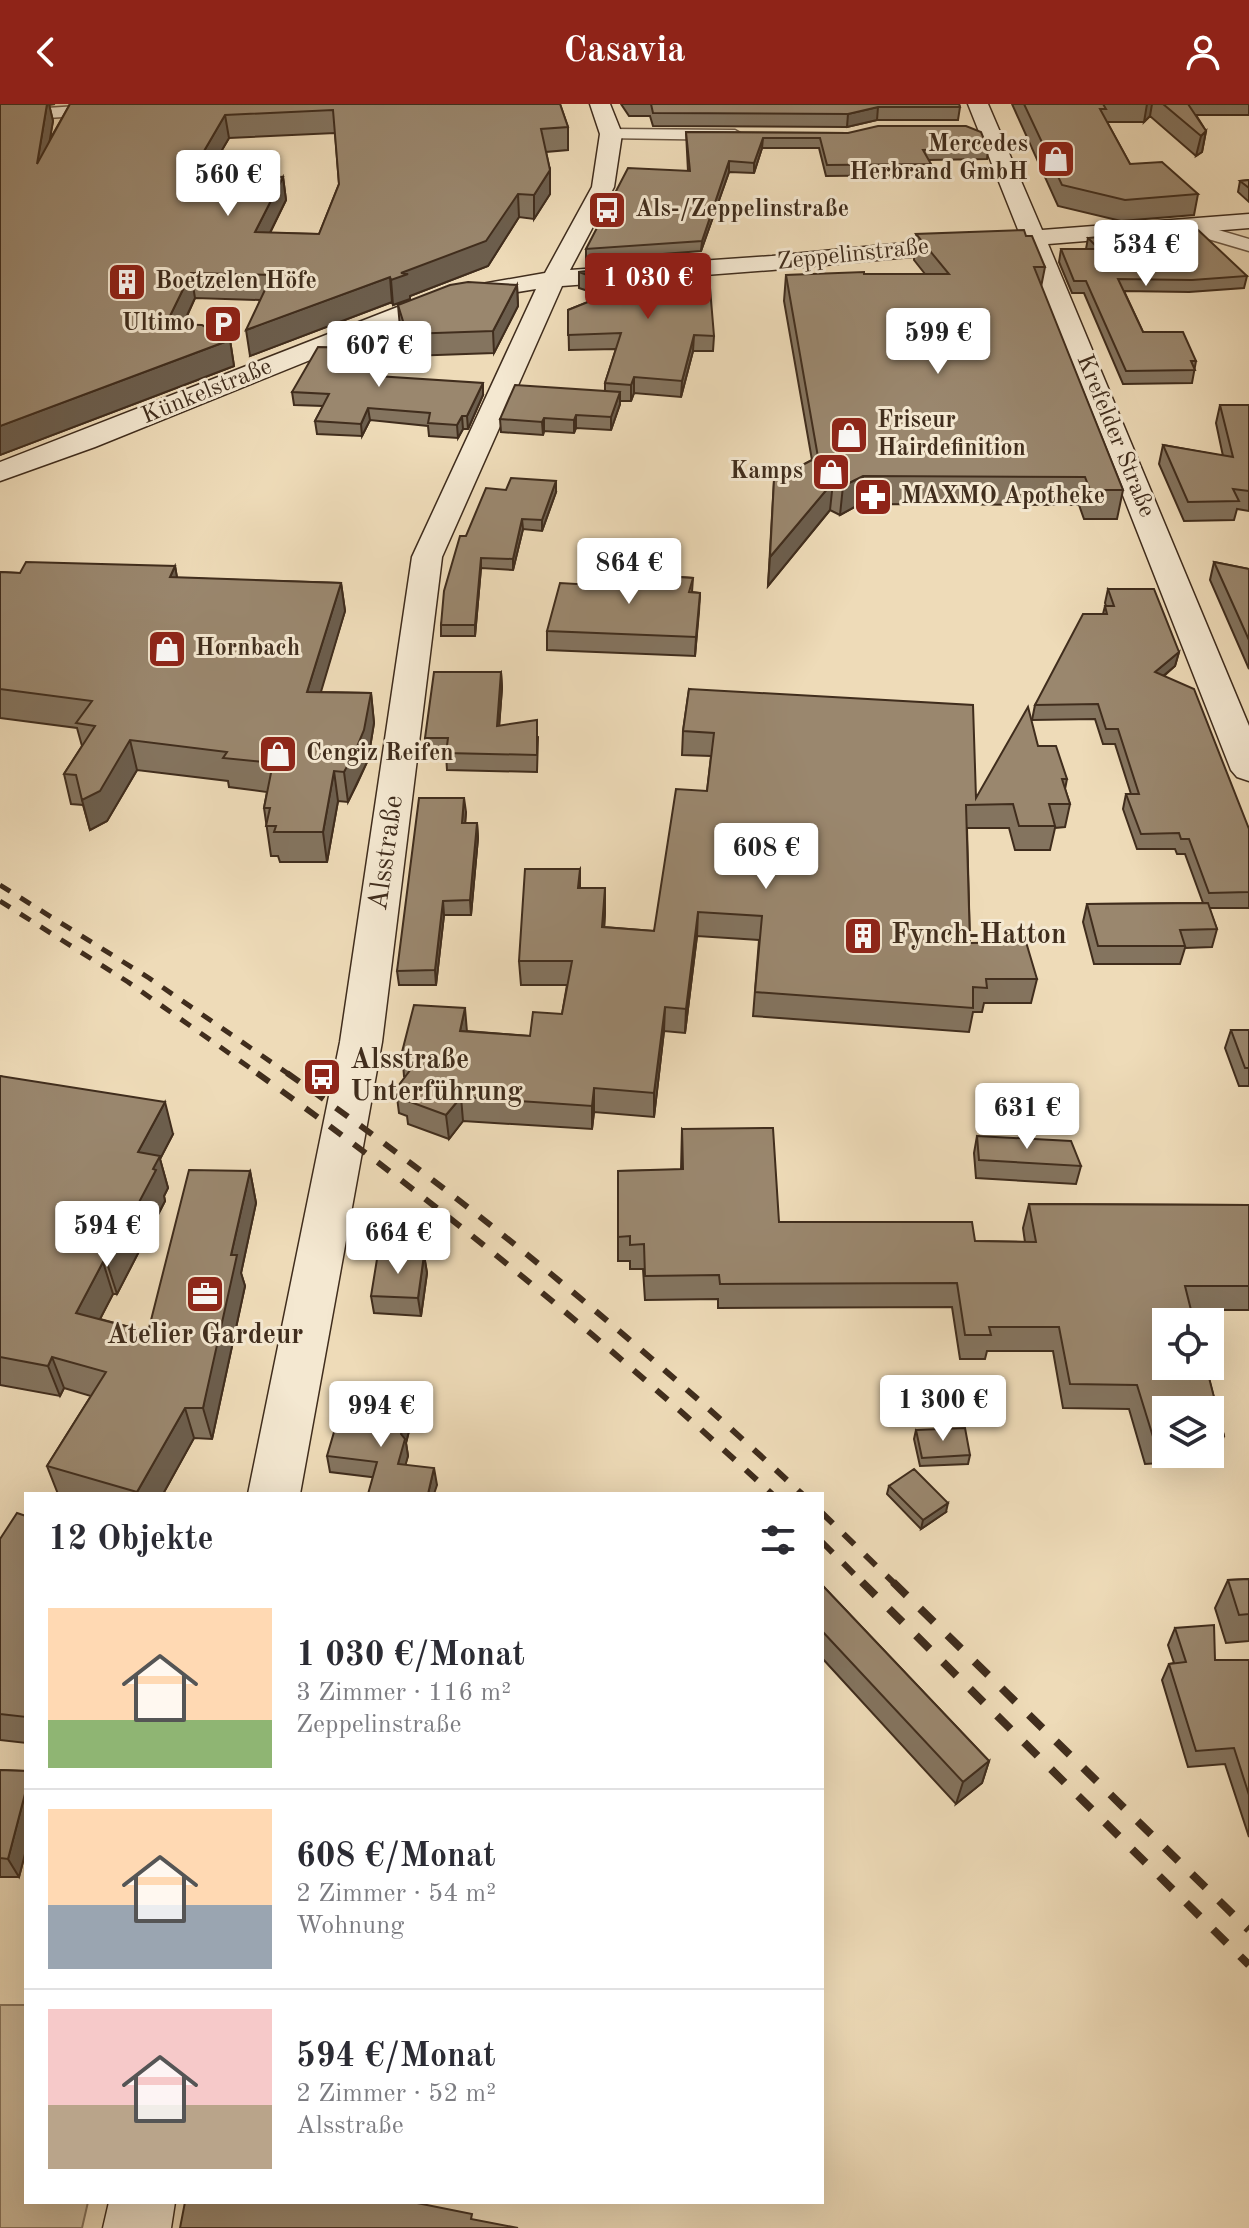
<!DOCTYPE html>
<html lang="de">
<meta charset="utf-8">
<style>
:root{--surface:#fff;--page:#f2f2f3;--text:#2b2b33;--muted:#7c7c81;--line:#e1e1e2;--accent:#8f2418}
body{margin:0;font-family:"Old Standard TT",serif;background:var(--page);color:var(--text);height:100vh;display:flex;flex-direction:column;font-size:30px;white-space:nowrap}
*{box-sizing:border-box;margin:0}
p{font-size:26px;color:var(--muted)}
.icon{flex:none;width:44px;height:44px;fill:none;stroke:currentColor;stroke-width:2;stroke-linecap:round;stroke-linejoin:round}
.map{position:relative;flex:1;overflow:hidden}
.details{position:absolute;left:24px;top:1388px;width:800px;height:712px;display:flex;flex-direction:column;background:var(--surface);border-radius:0px;box-shadow:0 8px 32px #0002}
.details>*{flex:none}
.buttons{position:absolute;left:1152px;top:1204px;display:grid;gap:16px}
.buttons a{display:grid;place-items:center;width:72px;height:72px;border-radius:0px;background:var(--surface);box-shadow:0 8px 32px #0002;font-size:40px}
.price{position:absolute;translate:-50% -68px;padding:0 18px;border-radius:8px;background:#fff;color:#222;font-size:26px;line-height:52px;filter:drop-shadow(0 2px 4px #0008)}
.price::after{content:'';position:absolute;left:50%;top:48px;width:24px;height:18px;margin-left:-12px;background:inherit;clip-path:polygon(0 0,100% 0,50% 100%)}
.price.current{background:var(--accent);color:#fff}
ul{padding:0;list-style:none}
li{display:flex;align-items:center;gap:24px;height:200px;padding:0 24px}
li+li{border-top:2px solid var(--line)}
li span{display:grid;place-items:center;flex:none;width:224px;height:160px;border-radius:0px;color:#555}
li>.icon{margin-inline-start:auto}
span .icon{width:96px;height:96px;fill:#fffc;stroke-width:1}
li b{font-size:34px}
h2{display:flex;justify-content:space-between;align-items:center;height:96px;padding:0 24px;font-size:34px}
header{display:flex;justify-content:space-between;align-items:center;height:104px;padding:0 24px;background:var(--accent);color:#fff;font-size:36px;font-weight:700}
.map>svg:first-child{display:block}
.green{fill:#d0bd9e;stroke:#88755e;stroke-width:2}
.lines{fill:none;stroke-linecap:round;stroke-linejoin:round}
.street-casing{stroke:#6c5844;stroke-width:3}
.secondary-casing{stroke:#402d1d;stroke-width:3}
.street{fill:#f4e8d1;fill-rule:evenodd}
.secondary{fill:#f4e8d1;fill-rule:evenodd}
.rail-far2{stroke:#402d1d;stroke-width:5;stroke-dasharray:12 12;stroke-linecap:butt}
.rail-far1{stroke:#402d1d;stroke-width:6;stroke-dasharray:15 15;stroke-linecap:butt}
.rail{stroke:#402d1d;stroke-width:8;stroke-dasharray:19 19;stroke-linecap:butt}
.wall{fill:#84745f;stroke:#402d1d;stroke-width:2;fill-rule:evenodd}
.shaded-wall{fill:#6c5e4d;stroke:#402d1d;stroke-width:2}
.building{fill:#9a876e;stroke:#402d1d;stroke-width:2;fill-rule:evenodd}
.labels{text-anchor:middle;dominant-baseline:central;stroke-width:6;stroke-linejoin:round;paint-order:stroke}
.far-poi-label{font-size:24px;font-weight:bold;fill:#402d1d;stroke:#f4e8d1;text-anchor:start}
.far-street-label{font-size:24px;fill:#402d1d;stroke:#f4e8d1}
.street-label{font-size:28px;fill:#402d1d;stroke:#f4e8d1}
.poi-label{font-size:28px;font-weight:bold;fill:#402d1d;stroke:#f4e8d1;text-anchor:start}
</style>
<header><svg class="icon" aria-label="back" viewBox="0 0 24 24"><path d="M15 5l-7 7 7 7"/></svg>Casavia<svg class="icon" aria-label="person" viewBox="0 0 24 24"><circle cx="12" cy="8" r="4"/><path d="M4 21q1-7 8-7t8 7"/></svg></header>
<div class="map">
<svg width="1249" height="2124" viewBox="0 0 1249 2124">
<rect width="100%" height="100%" fill="#eedbb8"/>
<filter id="stains"><feTurbulence type="fractalNoise" baseFrequency=".0025" numOctaves="4"/><feColorMatrix values="0 0 0 0 .2 0 0 0 0 .09 0 0 0 0 .02 0 0 0 .5 -.17"/></filter>
<radialGradient id="worn" r=".72"><stop offset=".6" stop-color="#630" stop-opacity="0"/><stop offset="1" stop-color="#630" stop-opacity=".3"/></radialGradient>
<path class="green" d="M0,1901H26V2098H88L82,2124H0Z"/>
<g class="lines">
<g class="street-casing">
<path id="street" d="M109,0H197L189,5L0,17V7Z
M611,25L735,26L744,31L735,36L605,34L602,30L605,26Z
M1188,117L1249,135V147L1181,127L1178,123L1181,119Z"/>
</g>
<g class="secondary-casing">
<path id="secondary" d="M590,0H610L622,30L614,83L570,166L772,152L1019,128L968,0H988L1042,126L1249,110V124L1048,140L1249,622V677L1237,673L1231,666L1025,142L772,166L562,182L442,453L382,938L300,1390H248L340,938L412,453L536,185L451,199L95,343L0,377V358L436,188L545,169L592,83L600,30Z
M109,2098H175L171,2124H103Z"/>
</g>
<use href="#street" class="street"/>
<use href="#secondary" class="secondary"/>
<path class="rail-far2" d="M0,781L149,874L290,971
M0,797L128,878L260,971"/>
<path class="rail-far1" d="M257,969C438,1099 609,1239 772,1390
M287,969C468,1096 640,1239 802,1390
M822,1409L895,1480
M822,1438L864,1480"/>
<path class="rail" d="M862,1478L1249,1861
M893,1478L1249,1826"/>
</g>
<path class="wall" d="M0,0H55L49,1L53,17L49,37L70,0H560L568,23V46L546,48L550,66V90L534,115L519,113L488,162L410,192V195L393,201L392,198L250,252L260,196L195,194L183,221L230,236L234,262L0,351ZM335,29L339,80L319,130L270,129L286,96L283,73L207,71L229,34Z
M621,0H959L960,3L958,16H877L847,23L653,22L650,12H629Z
M1012,0H1249V11H1196L1206,27L1202,48L1196,52L1150,12L1144,18H1107L1130,60L1198,90L1194,111L1121,117L1058,102Z
M686,28L848,29L988,45L987,55L928,56L931,60L930,71L826,72L819,44H762L754,69L729,68L701,147L586,156V145L688,67Z
M1249,76V98L1238,88L1240,77Z
M916,130L1026,132L1045,163L1041,183L1123,386L1117,415H1084L1079,401L860,400L840,411L830,406L768,482L774,376L812,356L784,197L786,171L925,170L914,156Z
M1088,134L1247,172L1244,184L1189,188L1124,187L1143,228L1196,257L1192,279L1123,280L1084,189H1072L1059,158L1061,145H1086Z
M634,164L714,232L713,247H693L681,293L634,289L631,297H620V300L611,326L576,324L574,329L544,327L543,331L501,328L500,315L605,287V279L616,245L569,246L568,206L603,192L579,184V168Z
M517,181L518,202L494,249L409,252L400,223L398,201Z
M378,256V272L483,291L468,325H463L458,334L429,332L428,322L370,316L362,332L317,330L315,317L323,302L294,301L292,288Z
M1220,301H1249V407L1237,405L1234,416L1184,417L1159,360L1163,341L1223,352L1216,319Z
M506,386L556,388L542,427L523,425L513,466L481,464L475,532H441V521L466,432Z
M1214,458L1249,465V565L1210,476Z
M175,462L177,474L341,479L345,507L320,588L371,589L374,619L368,656L357,680L348,698L338,697L327,758H280L278,752H271L264,704L267,688L229,683L228,677L137,666L107,717L90,726L83,701L71,700L64,670L82,642L77,624L0,614V468L20,469Z
M651,471L693,474L692,488L700,489L695,552L547,546V527L611,482Z
M1108,485L1179,548L1175,562L1164,572L1249,725V804H1209L1217,825L1212,843L1185,844L1180,860H1094L1083,818L1087,800L1203,799L1185,750H1177L1175,745H1137L1123,705L1126,690H1131L1115,640H1103L1095,615L1032,616L1035,601L1103,510L1105,502H1106L1105,499Z
M501,568L502,584L499,622L538,633L537,668L447,666L446,650H427L425,634Z
M689,585L976,694L1038,642L1067,675L1065,685L1070,700L1065,723L1055,724L1050,746H1015L1009,724H967L970,839L1037,875L1031,899H984L982,908H973L969,928L753,912L759,836L697,832L685,929L664,927L654,1013L594,1008L592,1025L463,1017L449,1035L408,1020L407,1012L399,1009L396,985L406,972H404L402,948L467,927L530,932L562,910L567,881H521L519,857L580,765V784L605,808L604,823L654,827L707,687L711,652L682,651L683,627Z
M466,708L465,719H477L478,734L471,811H444L436,881H399L397,867Z
M1231,926H1249V982H1239L1225,944Z
M0,972L173,1030L160,1055L168,1084L164,1092L165,1097L117,1190H113L100,1215L148,1228L250,1067L256,1099L241,1169L245,1182L212,1335L194,1334L163,1390H58L47,1362L91,1292L64,1284L60,1292L0,1281Z
M682,1025L779,1118L975,1137L1025,1138L1023,1124L1029,1100L1249,1101V1206H1191L1224,1332L1215,1356L1145,1360L1129,1305L1063,1304L1053,1247H987L985,1255H960L952,1203L718,1204V1195L645,1196L643,1165H630V1157H618V1067L681,1066ZM1166,1306H1210V1350H1166Z
M977,1032L1081,1062L1076,1080L976,1074L974,1049Z
M424,1151L427,1169L421,1212L374,1209L371,1192Z
M410,1299L412,1315L406,1339L408,1352L405,1361L437,1381L330,1368L327,1352L371,1315Z
M916,1326L970,1351L968,1360L920,1362L914,1335Z
M889,1382L946,1408L921,1425L887,1390Z
M26,1412V1639L0,1636V1435Z
M1249,1475V1537L1226,1539L1215,1504L1228,1476Z
M822,1481L989,1657L982,1679L956,1700L822,1554Z
M1175,1524L1215,1556H1249V1733L1225,1660L1188,1663L1162,1576L1169,1560L1174,1559L1168,1541Z
M0,1666L26,1667V1746L19,1773H0Z"/>
<path class="shaded-wall" d="M47,0H49L53,17L42,83L37,60Z
M1147,0H1152L1150,12L1144,18Z
M878,3L877,16L847,23L848,10Z
M225,11L229,34L194,94L190,71Z
M1206,27L1202,48L1196,52L1201,32Z
M763,34L762,44L754,69V59Z
M729,57V68L701,147L702,137Z
M550,66V90L534,115V91Z
M283,73L286,96L258,153L255,128Z
M518,90L519,113L488,162L410,192V195L393,201L391,176Z
M191,169L195,194L171,246L166,220Z
M390,173L392,198L250,252L246,226Z
M517,181L518,202L494,249L493,227Z
M694,231L693,247L681,293L682,277Z
M230,236L234,262L0,351V322Z
M634,273V289L631,297V281Z
M483,279V291L468,325L467,312Z
M620,288V300L611,326V313Z
M368,304L370,316L362,332L361,320Z
M576,311V324L574,329V316Z
M462,312L463,325L458,334L457,321Z
M544,314V327L543,331L542,318Z
M863,372L860,400L840,411L843,382Z
M556,377V388L542,427V416Z
M833,378L830,406L768,482L770,453Z
M522,415L523,425L513,466V455Z
M481,454V464L475,532V521Z
M175,462L180,491L170,473Z
M341,479L345,507L312,618L307,588Z
M700,489L699,508L695,552L696,533Z
M1179,548L1175,562L1151,582L1155,568Z
M501,568L502,584L498,638L497,622Z
M371,589L374,619L368,656L348,698L344,668Z
M130,636L137,666L107,717L90,726L82,696Z
M334,667L338,697L327,758L323,728Z
M464,694L466,708L464,734L462,719Z
M477,719L478,734L471,811L470,796Z
M605,784V808L603,847L602,823Z
M443,797L444,811L436,881L435,866Z
M698,808L697,832L685,929L686,905Z
M665,903L664,927L654,1013V989Z
M465,904L467,928L460,927Z
M594,984V1008L592,1025V1002Z
M461,993L463,1017L449,1035L446,1011Z
M165,998L173,1030L160,1055L168,1084L164,1092L165,1097L117,1190L107,1159L138,1048Z
M250,1067L256,1099L241,1169L245,1182L212,1335L203,1304L231,1151Z
M424,1151L427,1169L421,1212L418,1194Z
M103,1158L113,1190L87,1240L76,1209Z
M52,1253L64,1284L60,1292L48,1262Z
M410,1299L412,1315L406,1339L408,1352L401,1377L398,1360L401,1330Z
M185,1304L194,1334L163,1390H137V1388Z
M434,1364L437,1381L434,1390H428Z
M948,1399L946,1408L921,1425L923,1416Z
M989,1657L982,1679L956,1700L963,1678Z
M26,1686V1746L19,1773L8,1755Z"/>
<path class="building" d="M0,0H47L37,60L70,0H560L568,23L541,25L550,66L534,91L518,90L486,137L401,169L408,170L391,176L390,173L246,226L272,171L191,169L166,220L202,221L230,236L0,322ZM333,6L339,80L319,130L255,128L283,73L190,71L225,11Z
M651,0H959L960,3H878L848,10L653,9Z
M1024,0H1103L1106,5H1100L1130,60L1162,58L1198,90L1125,96L1062,81Z
M1163,0H1188L1206,27L1201,32Z
M878,22H966L981,28L988,45L923,46L931,60L827,61L820,34H763L754,59L729,57L702,137L586,145L628,64L690,67L686,28L848,29Z
M1249,76V84L1240,77Z
M1196,124L1247,172L1192,176L1118,175L1143,228H1183L1196,257H1191L1195,266L1126,267L1086,177H1074L1061,145H1099L1088,134Z
M1024,126L1026,132H1032L1045,163H1034L1123,386H1090L1085,373L863,372L843,382L833,378L770,453L774,376L818,353L786,171L864,168V170H949L916,130Z
M634,164L709,172L714,232L694,231L682,277L634,273L631,281L605,279L621,229L568,231V206L623,184L579,168Z
M468,178L517,181L493,227L407,230L398,201L450,181Z
M318,243L377,244V272L483,279L467,312H462L457,321L428,319L430,309L368,304L361,320L315,317L329,290L292,288Z
M515,281L620,288L611,313L576,311L574,316L544,314L542,318L500,315Z
M1220,301H1249V387L1233,385L1239,397L1188,398L1163,341L1233,353Z
M511,374L556,377L542,416L522,415L513,455L481,454L475,521H441L444,487L460,432H466L486,384L506,386Z
M26,458L175,462L170,473L341,479L307,588L371,589L364,626L354,650L344,668L334,667L323,728H274L276,722H266L270,704H264L273,659L223,654L227,648L130,636L100,687L82,696L76,671L64,670L95,622L76,619L92,597L0,585V468L20,469Z
M1214,458L1249,465V536Z
M616,464L651,466L650,471L693,474L689,488L700,489L696,533L547,527L560,479L611,482Z
M1108,485H1154L1179,548L1155,568L1194,585L1249,725V788L1209,789L1189,735H1181L1179,729L1141,730L1126,690H1139L1118,625H1106L1098,600L1035,601L1083,510H1107L1105,502H1114Z
M434,568H501L497,622L537,616V651L446,649L448,634H425Z
M689,585L973,601L976,694L1028,603L1038,642H1056L1067,675H1062L1070,700H1049L1055,722H1019L1013,700L966,701L970,839L1026,838L1037,875H986L987,884L973,883V904L755,888L762,812L698,808L686,905L665,903L654,989L594,984L592,1002L461,993L446,1011L405,996L409,990L396,985L423,949L402,948L414,901L465,904L460,927L530,932L533,908L562,910L572,857H519L525,765H580L578,784H605L602,823L654,827L676,685L707,687L714,629L683,627Z
M419,694H464L462,719H477L470,796L443,797L435,866L397,867Z
M1208,799L1217,825L1180,826L1185,842H1098L1087,800Z
M1231,926H1249V964H1245Z
M0,972L165,998L138,1048L160,1052L153,1065L156,1066L107,1159L103,1158L76,1209L148,1228L189,1066L250,1067L231,1151H237L203,1304H185L137,1388L47,1362L106,1268L52,1253L48,1262L0,1253Z
M773,1024L779,1118H972L975,1137L1036,1138L1029,1100L1249,1101V1182H1185L1194,1218H1166V1262H1206L1224,1332L1210,1333V1306H1166V1335L1154,1336L1137,1281L1070,1280L1059,1223H989L991,1231H965L957,1179L720,1180L719,1171L645,1172L644,1140L630,1141V1132L618,1133V1067L683,1065L682,1025Z
M977,1032L1071,1037L1081,1062L979,1056Z
M378,1149L424,1151L418,1194L371,1192Z
M377,1295L410,1299L401,1330L405,1335L398,1360L434,1364L428,1390H368L377,1358L327,1352L339,1311L371,1315Z
M965,1324L970,1351L922,1354L916,1326Z
M914,1365L948,1399L923,1416L889,1382Z
M17,1409L26,1412V1613L0,1610V1435Z
M1249,1475V1510L1239,1511L1228,1476Z
M822,1481L989,1657L963,1678L822,1527Z
M1214,1521L1215,1556H1249V1691L1234,1644L1196,1647L1169,1560L1186,1558L1175,1524Z
M0,1666L26,1667V1686L8,1755L0,1754Z
M185,2098H412L472,2110L471,2115L518,2124H180Z"/>
<defs>
<g id="shop-square" transform="scale(2)"><rect x="-9" y="-9" width="18" height="18" rx="4" fill="#8f2418" stroke="#f4e8d1"/><path d="M-5-2.5h2.3a2.7 3.5 0 0 1 5.4 0H5L5.5 6h-11ZM-1.5-2.5h3a1.5 2.3 0 0 0-3 0Z" fill="#fff"/></g>
<g id="bus-square" transform="scale(2)"><rect x="-9" y="-9" width="18" height="18" rx="4" fill="#8f2418" stroke="#f4e8d1"/><path d="M-5-6H5V4H4V6H2V4H-2V6H-4V4H-5ZM-3.5-4V0h7V-4ZM-3.5 1.2v1.5H-2V1.2ZM2 1.2v1.5H3.5V1.2Z" fill="#fff"/></g>
<g id="building-square" transform="scale(2)"><rect x="-9" y="-9" width="18" height="18" rx="4" fill="#8f2418" stroke="#f4e8d1"/><path d="M-4-6H4V6H1V3H-1V6H-4ZM-2.5-4.3h1.7v1.8h-1.7ZM.8-4.3h1.7v1.8H.8ZM-2.5-1h1.7V.8h-1.7ZM.8-1h1.7V.8H.8Z" fill="#fff"/></g>
<g id="parking-square" transform="scale(2)"><rect x="-9" y="-9" width="18" height="18" rx="4" fill="#8f2418" stroke="#f4e8d1"/><path d="M-3.5-5.5H1a3.5 3.5 0 0 1 0 7H-1V5.5H-3.5ZM-1-3.4V-.6H.8a1.4 1.4 0 0 0 0-2.8Z" fill="#fff"/></g>
<g id="pharmacy-square" transform="scale(2)"><rect x="-9" y="-9" width="18" height="18" rx="4" fill="#8f2418" stroke="#f4e8d1"/><path d="M-2-6h4v4h4v4h-4v4h-4v-4h-4v-4h4Z" fill="#fff"/></g>
<g id="office-square" transform="scale(2)"><rect x="-9" y="-9" width="18" height="18" rx="4" fill="#8f2418" stroke="#f4e8d1"/><path d="M-6-3h4V-5.5h4V-3h4V5H-6ZM-1-4.5V-3h2v-1.5ZM-6 0V1H6V0Z" fill="#fff"/></g>
</defs>
<g fill-rule="evenodd">
<use href="#shop-square" x="1056" y="55"/>
<use href="#bus-square" x="607" y="106"/>
<use href="#building-square" x="127" y="178"/>
<use href="#parking-square" x="223" y="220"/>
<use href="#shop-square" x="849" y="331"/>
<use href="#shop-square" x="831" y="368"/>
<use href="#pharmacy-square" x="873" y="393"/>
<use href="#shop-square" x="167" y="545"/>
<use href="#shop-square" x="278" y="650"/>
<use href="#building-square" x="863" y="832"/>
<use href="#bus-square" x="322" y="973"/>
<use href="#office-square" x="205" y="1190"/>
</g>
<g class="labels">
<g class="far-poi-label">
<text x="1028" y="41" text-anchor="end">Mercedes<tspan x="1028" dy="28">Herbrand GmbH</tspan></text>
<text x="635" y="106">Als-/Zeppelinstraße</text>
<text x="155" y="178">Boetzelen Höfe</text>
<text x="195" y="220" text-anchor="end">Ultimo</text>
<text x="877" y="317">Friseur<tspan x="877" dy="28">Hairdefinition</tspan></text>
<text x="803" y="368" text-anchor="end">Kamps</text>
<text x="901" y="393">MAXMO Apotheke</text>
<text x="195" y="545">Hornbach</text>
<text x="306" y="650">Cengiz Reifen</text>
</g>
<g class="far-street-label">
<text transform="translate(853 151) rotate(-6)">Zeppelinstraße</text>
<text transform="translate(207 288) rotate(-22)">Künkelstraße</text>
<text transform="translate(1115 332) rotate(68)">Krefelder Straße</text>
</g>
<g class="street-label">
<text transform="translate(387 749) rotate(-82)">Alsstraße</text>
</g>
<g class="poi-label">
<text x="891" y="832">Fynch-Hatton</text>
<text x="350" y="957">Alsstraße<tspan x="350" dy="32">Unterführung</tspan></text>
<text x="205" y="1232" text-anchor="middle">Atelier Gardeur</text>
</g>
</g>
<rect width="100%" height="100%" filter="url(#stains)"/>
<rect width="100%" height="100%" fill="url(#worn)"/>
</svg>
<div class="buttons">
<a><svg class="icon" aria-label="locate" viewBox="0 0 24 24"><circle cx="12" cy="12" r="6"/><path d="M12 2v4M12 18v4M2 12h4M18 12h4"/></svg></a>
<a><svg class="icon" aria-label="layers" viewBox="0 0 24 24"><path d="M12 4l9 5-9 5-9-5zM3 14l9 5 9-5"/></svg></a>
</div>
<b class="price" style="left:228px;top:114px">560 €</b>
<b class="price" style="left:1146px;top:184px">534 €</b>
<b class="price current" style="left:648px;top:217px">1 030 €</b>
<b class="price" style="left:938px;top:272px">599 €</b>
<b class="price" style="left:379px;top:285px">607 €</b>
<b class="price" style="left:629px;top:502px">864 €</b>
<b class="price" style="left:766px;top:787px">608 €</b>
<b class="price" style="left:1027px;top:1047px">631 €</b>
<b class="price" style="left:107px;top:1165px">594 €</b>
<b class="price" style="left:398px;top:1172px">664 €</b>
<b class="price" style="left:943px;top:1339px">1 300 €</b>
<b class="price" style="left:381px;top:1345px">994 €</b>
<section class="details">
<h2>12 Objekte<svg class="icon" aria-label="filters" viewBox="0 0 24 24"><path d="M4 7h16M4 17h16"/><circle cx="9" cy="7" r="2"/><circle cx="15" cy="17" r="2"/></svg></h2>
<ul>
<li><span style="background:linear-gradient(#ffd9b3 70%,#8fb573 0)"><svg class="icon" aria-label="home" viewBox="0 0 24 24"><path d="M3 11l9-7 9 7M6 9v11h12V9"/></svg></span><div><b>1 030 €/Monat</b><p>3 Zimmer · 116 m²</p><p>Zeppelinstraße</p></div></li>
<li><span style="background:linear-gradient(#ffd9b3 60%,#9aa5b1 0)"><svg class="icon" aria-label="home" viewBox="0 0 24 24"><path d="M3 11l9-7 9 7M6 9v11h12V9"/></svg></span><div><b>608 €/Monat</b><p>2 Zimmer · 54 m²</p><p>Wohnung</p></div></li>
<li><span style="background:linear-gradient(#f6c9c9 60%,#b9a48a 0)"><svg class="icon" aria-label="home" viewBox="0 0 24 24"><path d="M3 11l9-7 9 7M6 9v11h12V9"/></svg></span><div><b>594 €/Monat</b><p>2 Zimmer · 52 m²</p><p>Alsstraße</p></div></li>
</ul>
</section>
</div>
